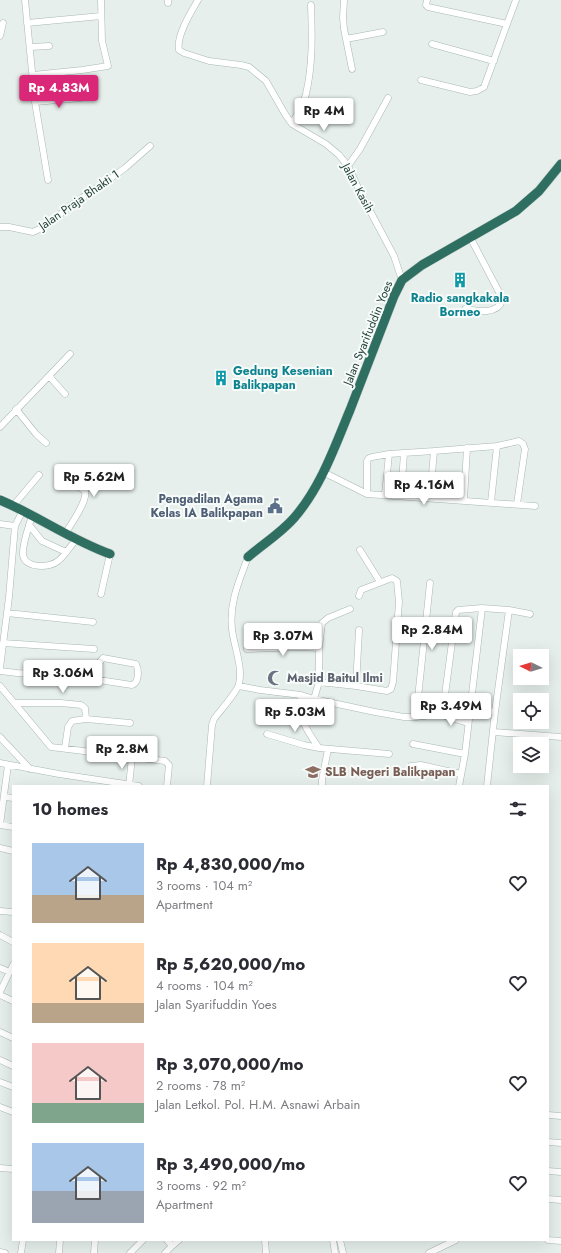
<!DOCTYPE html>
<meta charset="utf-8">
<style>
:root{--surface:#fff;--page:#f7f7f7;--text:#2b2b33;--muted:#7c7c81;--accent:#db2777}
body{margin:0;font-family:Jost,sans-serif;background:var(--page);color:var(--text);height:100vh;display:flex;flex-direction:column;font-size:15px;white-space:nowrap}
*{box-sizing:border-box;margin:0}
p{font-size:13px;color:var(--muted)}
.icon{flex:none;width:22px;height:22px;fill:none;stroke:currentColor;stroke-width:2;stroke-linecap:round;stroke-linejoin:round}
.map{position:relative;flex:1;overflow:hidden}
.sheet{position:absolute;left:12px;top:785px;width:537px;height:456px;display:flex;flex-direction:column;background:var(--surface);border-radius:0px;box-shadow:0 4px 16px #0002}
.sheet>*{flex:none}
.needle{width:26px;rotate:275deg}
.buttons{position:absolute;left:513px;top:649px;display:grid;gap:8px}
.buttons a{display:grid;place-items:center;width:36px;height:36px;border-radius:0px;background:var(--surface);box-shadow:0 4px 16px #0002;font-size:20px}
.price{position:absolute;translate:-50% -34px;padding:0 9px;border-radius:4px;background:#fff;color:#222;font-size:13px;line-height:26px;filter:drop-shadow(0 1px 2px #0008)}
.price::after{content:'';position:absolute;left:50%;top:24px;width:12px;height:9px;margin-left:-6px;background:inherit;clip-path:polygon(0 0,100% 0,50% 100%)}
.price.on{background:var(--accent);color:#fff}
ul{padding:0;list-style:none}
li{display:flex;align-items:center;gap:12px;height:100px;padding:0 20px}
li span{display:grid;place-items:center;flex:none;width:112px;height:80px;border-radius:0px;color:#555}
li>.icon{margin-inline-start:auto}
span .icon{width:48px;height:48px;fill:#fffc;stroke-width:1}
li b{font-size:17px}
h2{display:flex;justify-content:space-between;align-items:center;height:48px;padding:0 20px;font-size:17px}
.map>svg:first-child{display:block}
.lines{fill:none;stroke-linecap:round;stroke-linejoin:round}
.minor-casing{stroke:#a8b8b2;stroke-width:7}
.highway-casing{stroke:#c2cac8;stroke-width:10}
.minor{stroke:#fff;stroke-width:6}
.highway{stroke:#2f6f62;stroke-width:9}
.labels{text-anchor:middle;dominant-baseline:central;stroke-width:4;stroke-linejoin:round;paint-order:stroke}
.street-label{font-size:12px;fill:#24423a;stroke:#f7fbf9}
.culture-label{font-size:12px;font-weight:bold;fill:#0d838f;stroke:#f7fbf9}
.service-label{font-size:12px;font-weight:bold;fill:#4e5e75;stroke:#f7fbf9;text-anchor:end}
.worship-label{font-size:12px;font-weight:bold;fill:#5b616d;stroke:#f7fbf9;text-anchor:start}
.education-label{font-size:12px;font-weight:bold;fill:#785e54;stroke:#f7fbf9;text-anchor:start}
</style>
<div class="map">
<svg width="561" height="1253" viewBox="0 0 561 1253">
<rect width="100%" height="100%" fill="#e6efeb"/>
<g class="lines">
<g class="minor-casing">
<path id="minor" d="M25,0L35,102L48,180
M198,0C191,12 176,36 179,50L184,53L209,61L241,65L249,67L266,81L285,114L292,124L326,144L339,155L348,166L361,194L394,256L402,280
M344,0L343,18L344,29L352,69
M427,0L426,5L428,7L507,24L516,0
M168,3V0
M27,23L101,16
M0,36L3,23
M346,39L383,32
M432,44L494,61
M31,47L49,46
M33,75L82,70L108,66L102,41L101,0
M421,80L470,92L477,91L484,87L507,24
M35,102L81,98
M292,124C297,114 303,105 306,94C313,64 312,34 311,5
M348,166L360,149L388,98
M0,227H9L33,232L46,226L70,206L104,183L125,168L150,146
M465,309C477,311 497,315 502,301L499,292L470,237
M49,376L65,394
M16,409L36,434L46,443
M0,427L70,354
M497,446L519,441L523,444L525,449L517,504
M434,451L497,446L491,502
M323,472L367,494L535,506
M60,474L85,491C88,501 71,524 65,534
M367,494V461L369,458L372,457L389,454L434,451L430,498
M385,494L389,454
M401,496L404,453
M464,500L467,448
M13,506L39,475
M32,516C29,526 22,544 23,555C25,569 50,568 58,561C63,558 71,545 76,540
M0,524L15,526L9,597L0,668
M29,525L42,541L66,552
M15,526L23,510
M360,550L380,582
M101,594L110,554
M350,609L328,618L322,623L319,648V682L356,686L387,691L391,689L393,682L399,602L397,581L392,578L361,590L359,596
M7,613L93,622
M3,643L94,649
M247,649L301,647L319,648
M0,671L17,673L72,676L132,685C139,683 139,670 136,664L103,658L99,663L97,680
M0,686L51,747L165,761L169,765L167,786
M239,686L260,690L301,695L314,699L375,712L404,717H416L438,714L443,710L470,709L495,712
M356,686L359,630
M301,695C299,720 305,728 319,748L389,754
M314,699L319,682
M15,703H61L81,705L85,708L86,719
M443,710L456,612L458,610L482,608L509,610
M438,714L468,723
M416,717L430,583
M494,732L561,737
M267,734L304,745L319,748
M0,737L30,769
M413,744L465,754
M65,748L68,727L72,721L86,719L130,723
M0,763L59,774L139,786
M8,765L0,825L13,827
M411,766L421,765L461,774
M129,786L132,757
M207,786L212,725L214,719C219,712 238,691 239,684C243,666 234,647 232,629C229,603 239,581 248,557
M322,786V780L328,749
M459,786L465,754L482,608
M487,786L495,712L509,610L530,614
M5,797L13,798
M0,848L13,851
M0,911L13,912
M0,935L13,942
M0,968L10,972
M0,992L13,965
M0,995L13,1001
M0,1032L13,1038
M0,1060L13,1066
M0,1082L13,1087
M0,1107L13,1112
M548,1115L561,1116
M548,1142L561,1143
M0,1168L13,1169
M548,1171L561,1172
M548,1199L561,1200
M265,1240L266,1253
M333,1240L335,1253
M340,1240L343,1253
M548,1240L561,1241
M172,1246L179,1240
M0,1252L5,1253
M21,1253L23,1240
M59,1253L60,1240
M94,1253L95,1240
M130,1253L143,1240
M165,1253L172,1246L167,1240
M429,1253L456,1240"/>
</g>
<g class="highway-casing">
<path id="highway" d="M0,500C38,516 71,540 110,554
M248,557C263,544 281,533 294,518C321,487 335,446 350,410C365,372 379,334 394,296L402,280L422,265L516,211L539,191L561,164"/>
</g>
<use href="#minor" class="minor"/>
<use href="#highway" class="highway"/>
</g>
<defs>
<g id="building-bare" transform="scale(1.2)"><path d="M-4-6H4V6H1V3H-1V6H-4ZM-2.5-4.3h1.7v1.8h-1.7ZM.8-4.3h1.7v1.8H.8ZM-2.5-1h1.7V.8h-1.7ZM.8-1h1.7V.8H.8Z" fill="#0f9aa8" stroke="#f7fbf9" stroke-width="2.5" paint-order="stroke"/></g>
<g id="civic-bare" transform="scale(1.2)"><path d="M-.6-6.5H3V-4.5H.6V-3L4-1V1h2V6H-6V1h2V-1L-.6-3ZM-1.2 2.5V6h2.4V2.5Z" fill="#5c6f8a" stroke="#f7fbf9" stroke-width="2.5" paint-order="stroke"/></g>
<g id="mosque-bare" transform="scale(1.2)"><path d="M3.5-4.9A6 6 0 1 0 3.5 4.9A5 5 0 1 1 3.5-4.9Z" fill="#6b7280" stroke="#f7fbf9" stroke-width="2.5" paint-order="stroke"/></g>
<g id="school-bare" transform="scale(1.2)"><path d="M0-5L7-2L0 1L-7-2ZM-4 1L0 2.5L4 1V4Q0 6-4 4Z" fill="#8d6e63" stroke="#f7fbf9" stroke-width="2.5" paint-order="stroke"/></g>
</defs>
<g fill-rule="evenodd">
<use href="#building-bare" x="460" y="280"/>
<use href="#building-bare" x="221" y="378"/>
<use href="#civic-bare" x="275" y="506"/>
<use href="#mosque-bare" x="275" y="678"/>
<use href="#school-bare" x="313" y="772"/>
</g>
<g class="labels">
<g class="street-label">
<text transform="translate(358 188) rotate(62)">Jalan Kasih</text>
<text transform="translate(79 200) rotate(-35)">Jalan Praja Bhakti 1</text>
<text transform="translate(368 333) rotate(-68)">Jalan Syarifuddin Yoes</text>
</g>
<g class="culture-label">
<text x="460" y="298">Radio sangkakala<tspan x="460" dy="14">Borneo</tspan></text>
<text x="233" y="371" text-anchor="start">Gedung Kesenian<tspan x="233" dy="14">Balikpapan</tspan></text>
</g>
<g class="service-label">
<text x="263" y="499">Pengadilan Agama<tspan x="263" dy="14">Kelas IA Balikpapan</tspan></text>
</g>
<g class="worship-label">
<text x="287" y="678">Masjid Baitul Ilmi</text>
</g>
<g class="education-label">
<text x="325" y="772">SLB Negeri Balikpapan</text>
</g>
</g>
</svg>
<div class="buttons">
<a><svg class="needle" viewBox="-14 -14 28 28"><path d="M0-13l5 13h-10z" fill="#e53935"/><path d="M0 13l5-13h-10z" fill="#7c7c81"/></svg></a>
<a><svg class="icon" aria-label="locate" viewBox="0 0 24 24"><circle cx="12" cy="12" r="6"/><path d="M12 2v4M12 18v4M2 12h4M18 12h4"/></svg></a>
<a><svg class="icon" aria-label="layers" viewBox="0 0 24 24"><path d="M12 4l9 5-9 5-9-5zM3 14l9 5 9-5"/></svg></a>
</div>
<b class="price on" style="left:59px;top:109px">Rp 4.83M</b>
<b class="price" style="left:324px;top:132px">Rp 4M</b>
<b class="price" style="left:94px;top:498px">Rp 5.62M</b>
<b class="price" style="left:424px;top:506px">Rp 4.16M</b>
<b class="price" style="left:432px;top:651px">Rp 2.84M</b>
<b class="price" style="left:283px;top:657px">Rp 3.07M</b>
<b class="price" style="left:63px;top:694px">Rp 3.06M</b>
<b class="price" style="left:451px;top:727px">Rp 3.49M</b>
<b class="price" style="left:295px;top:733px">Rp 5.03M</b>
<b class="price" style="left:122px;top:770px">Rp 2.8M</b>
<section class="sheet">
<h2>10 homes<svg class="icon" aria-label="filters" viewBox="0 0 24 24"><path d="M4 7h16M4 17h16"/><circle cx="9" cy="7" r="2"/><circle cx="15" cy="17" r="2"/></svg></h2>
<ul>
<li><span style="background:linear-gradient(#a9c7e8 65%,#b9a48a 0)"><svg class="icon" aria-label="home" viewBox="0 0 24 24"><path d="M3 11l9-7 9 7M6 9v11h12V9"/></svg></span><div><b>Rp 4,830,000/mo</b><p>3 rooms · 104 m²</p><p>Apartment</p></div><svg class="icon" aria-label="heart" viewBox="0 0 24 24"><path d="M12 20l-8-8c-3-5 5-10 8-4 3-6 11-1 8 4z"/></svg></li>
<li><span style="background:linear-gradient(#ffd9b3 75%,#b9a48a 0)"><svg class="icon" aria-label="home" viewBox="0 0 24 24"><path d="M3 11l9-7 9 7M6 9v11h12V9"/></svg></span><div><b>Rp 5,620,000/mo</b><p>4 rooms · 104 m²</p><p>Jalan Syarifuddin Yoes</p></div><svg class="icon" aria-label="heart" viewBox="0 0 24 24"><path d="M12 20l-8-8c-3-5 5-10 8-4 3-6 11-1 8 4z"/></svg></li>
<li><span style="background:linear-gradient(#f6c9c9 75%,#7fa58c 0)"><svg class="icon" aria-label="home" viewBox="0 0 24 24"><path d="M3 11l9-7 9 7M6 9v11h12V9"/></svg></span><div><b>Rp 3,070,000/mo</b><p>2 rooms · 78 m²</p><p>Jalan Letkol. Pol. H.M. Asnawi Arbain</p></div><svg class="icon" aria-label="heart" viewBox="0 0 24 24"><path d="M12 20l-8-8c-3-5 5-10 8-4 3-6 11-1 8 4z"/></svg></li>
<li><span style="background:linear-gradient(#a9c7e8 60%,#9aa5b1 0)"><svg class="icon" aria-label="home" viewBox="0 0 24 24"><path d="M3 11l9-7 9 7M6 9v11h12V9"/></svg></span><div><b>Rp 3,490,000/mo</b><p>3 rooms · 92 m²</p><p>Apartment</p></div><svg class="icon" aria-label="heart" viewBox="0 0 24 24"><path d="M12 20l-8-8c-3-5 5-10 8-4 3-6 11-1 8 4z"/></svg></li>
</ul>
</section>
</div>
